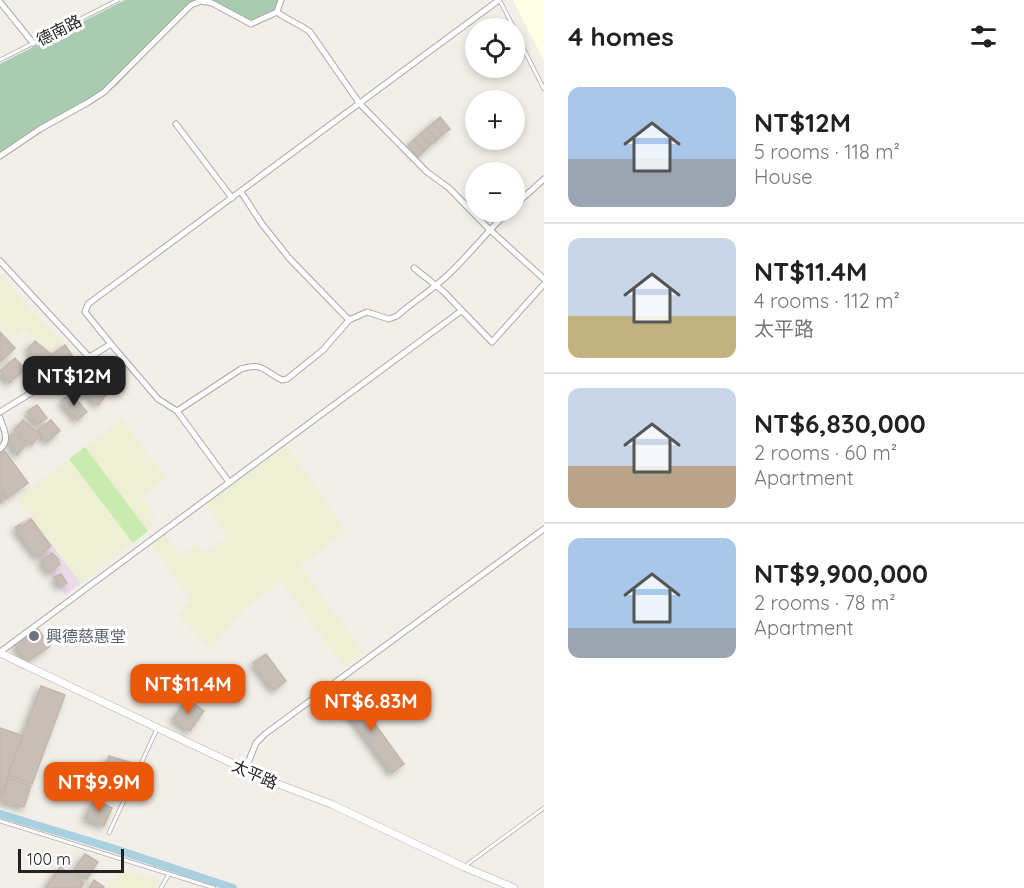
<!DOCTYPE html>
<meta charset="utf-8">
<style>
:root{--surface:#fff;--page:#f2f2f2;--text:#222;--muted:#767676;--line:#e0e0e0;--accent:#ea580c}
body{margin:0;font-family:Quicksand,"Noto Sans TC",sans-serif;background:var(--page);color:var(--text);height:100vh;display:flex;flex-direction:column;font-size:22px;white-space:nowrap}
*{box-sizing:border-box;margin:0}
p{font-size:20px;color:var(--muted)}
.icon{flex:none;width:33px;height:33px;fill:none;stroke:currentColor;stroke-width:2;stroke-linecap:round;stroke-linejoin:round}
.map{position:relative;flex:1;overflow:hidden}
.side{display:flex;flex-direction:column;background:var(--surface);width:480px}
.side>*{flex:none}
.controls{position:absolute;left:465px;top:18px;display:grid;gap:12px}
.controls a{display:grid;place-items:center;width:60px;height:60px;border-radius:50%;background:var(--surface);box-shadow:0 3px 9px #0003;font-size:30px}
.scale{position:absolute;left:18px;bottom:15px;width:106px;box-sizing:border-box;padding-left:6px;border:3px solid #222;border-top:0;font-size:16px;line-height:21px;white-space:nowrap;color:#222;-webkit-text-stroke:4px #fff;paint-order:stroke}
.price{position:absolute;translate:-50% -51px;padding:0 14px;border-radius:12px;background:var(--accent);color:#fff;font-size:20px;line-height:39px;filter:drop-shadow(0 2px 3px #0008)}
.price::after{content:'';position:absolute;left:50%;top:36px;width:18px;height:14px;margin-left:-9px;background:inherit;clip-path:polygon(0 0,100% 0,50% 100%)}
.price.on{background:#222;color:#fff}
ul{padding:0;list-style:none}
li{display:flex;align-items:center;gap:18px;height:150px;padding:0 24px}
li+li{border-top:2px solid var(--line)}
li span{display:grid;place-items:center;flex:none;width:168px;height:120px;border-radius:12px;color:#555}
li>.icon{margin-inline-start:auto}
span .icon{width:72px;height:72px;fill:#fffc;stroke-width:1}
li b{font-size:26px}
h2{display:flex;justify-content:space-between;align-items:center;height:72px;padding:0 24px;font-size:26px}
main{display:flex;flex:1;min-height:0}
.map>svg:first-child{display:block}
.industrial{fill:#ebdae7}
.education{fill:#feffe4}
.farmland{fill:#edf0d4}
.grass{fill:#caebaf}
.cemetery{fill:#a9cbb0}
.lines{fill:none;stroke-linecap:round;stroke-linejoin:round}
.canal{stroke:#a9d0df;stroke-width:8}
.building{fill:#c7bfb7;stroke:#c4b7aa;stroke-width:1.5;filter:url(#shadow)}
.service-casing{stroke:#a9a9a9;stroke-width:4.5}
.minor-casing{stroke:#a9a9a9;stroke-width:7}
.tertiary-casing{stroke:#a9a9a9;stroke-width:8}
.service{stroke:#fff;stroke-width:3}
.minor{stroke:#fff;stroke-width:5}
.tertiary{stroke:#fff;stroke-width:7}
.worship-dot{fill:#6b7280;stroke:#fff;stroke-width:2}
.labels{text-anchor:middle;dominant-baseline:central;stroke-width:6;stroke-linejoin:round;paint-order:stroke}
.street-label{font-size:16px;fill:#222;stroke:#fff}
.worship-label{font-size:16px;fill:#5b616d;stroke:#fff;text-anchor:start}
</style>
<main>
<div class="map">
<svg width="544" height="888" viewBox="0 0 544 888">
<defs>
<filter id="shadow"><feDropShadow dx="-3.5" dy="3.5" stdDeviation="3" flood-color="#0004"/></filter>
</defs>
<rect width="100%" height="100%" fill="#f2efe8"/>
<path class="industrial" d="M30,516L81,583L65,595L14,527Z"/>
<path class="education" d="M513,0H544V61Z"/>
<path class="farmland" d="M0,275L61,342L50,352L24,329L13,341L0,327Z
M122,419L166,478L142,496L157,515L150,520L155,526L148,531L85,447Z
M285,444L347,531L300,566L364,653L344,667L281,581L243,610L211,649L178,615L191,600L150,543L163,532L181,555L197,544L205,552L227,537L206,503Z
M69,459L133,543L81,583L17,499Z
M122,868L160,881L155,888H108Z"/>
<path class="grass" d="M85,447L148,531L133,543L69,459Z"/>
<path class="cemetery" d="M125,0H279L278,13L253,27L233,17L216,5L196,1L117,85L86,107L34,134L0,160V64Z"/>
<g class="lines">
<path class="canal" d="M0,814L112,848L233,888"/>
</g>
<path class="building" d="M440,117L450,129L443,134L433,123Z
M433,123L443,134L437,140L427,128Z
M427,128L437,140L430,145L420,134Z
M420,134L430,145L424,151L414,140Z
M414,140L424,151L418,157L408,145Z
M0,332L15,348L0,362Z
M35,341L51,354L42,363L27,350Z
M65,345L74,358L57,370L48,357Z
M15,358L25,369L9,383L0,371Z
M88,379L106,395L98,405L80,389Z
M71,393L87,412L77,420L61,401Z
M37,405L47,418L37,425L27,412Z
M23,420L40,434L32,445L14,430Z
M51,420L60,431L47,442L38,430Z
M12,433L26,445L17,455L8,438Z
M4,450L28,483L7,498L0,487V452Z
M0,491L6,498L0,503Z
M31,519L51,546L37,557L15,528L20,524L22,527Z
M52,553L59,560L58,561L60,564L49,573L41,561Z
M61,574L67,583L61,587L54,577Z
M38,629L50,646L27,662L15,645Z
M266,654L286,681L274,690L253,663Z
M41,686L65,695L32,784L8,775Z
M351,691L404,764L392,773L339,700Z
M187,699L204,711L190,731L173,719Z
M0,728L23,736L2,792H0Z
M109,756L136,764L132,778L104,770Z
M9,778L31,786L24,807L1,800Z
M94,799L112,808L104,826L85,818Z
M85,854L98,862L86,880L73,871Z
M60,867L84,883L81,888H45Z
M94,880L104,887L103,888H89Z"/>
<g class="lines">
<g class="service-casing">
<path id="service" d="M500,1L514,28
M514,30L544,89
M0,60L118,0
M0,821L214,888
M109,833L157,729
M465,866L544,808
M161,888L169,874"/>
</g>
<g class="minor-casing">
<path id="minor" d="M0,2L33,43
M277,12C287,20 300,24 310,32L360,104L427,172L449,188L489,229L544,279
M176,124L232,198
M0,156L40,129L87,103L104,92L191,5L201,1L212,3L251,24L277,12L281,0
M241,192L262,224L289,258L349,320
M514,206L544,179
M0,261L89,357
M414,268L444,292L492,342L544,284
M111,344L85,312L88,304L499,0
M177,411L241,369C264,362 263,371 282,380L287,379L323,350L349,320L367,312L389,319L397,316C414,301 435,288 451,272C471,253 488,230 508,212
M0,412L111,344L158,399L177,411L229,482
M0,418C3,429 11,439 0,449
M0,652L461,311
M245,770L256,743L265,734L544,529"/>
</g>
<g class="tertiary-casing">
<path id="tertiary" d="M0,653L265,779L331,804L464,867L514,888"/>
</g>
<use href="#service" class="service"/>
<use href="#minor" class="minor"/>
<use href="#tertiary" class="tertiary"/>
</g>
<circle class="worship-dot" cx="34" cy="636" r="6"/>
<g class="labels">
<g class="street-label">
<text transform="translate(59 30) rotate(-27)">德南路</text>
<text transform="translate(255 774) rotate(24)">太平路</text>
</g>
<g class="worship-label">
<text x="46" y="636">興德慈惠堂</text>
</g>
</g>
</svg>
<div class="controls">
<a><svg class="icon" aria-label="locate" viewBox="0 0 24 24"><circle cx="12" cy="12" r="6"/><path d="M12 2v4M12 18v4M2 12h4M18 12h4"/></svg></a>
<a>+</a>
<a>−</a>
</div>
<div class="scale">100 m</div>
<b class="price on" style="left:74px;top:407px">NT$12M</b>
<b class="price" style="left:188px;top:715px">NT$11.4M</b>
<b class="price" style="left:371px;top:732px">NT$6.83M</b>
<b class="price" style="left:99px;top:813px">NT$9.9M</b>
</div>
<section class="side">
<h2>4 homes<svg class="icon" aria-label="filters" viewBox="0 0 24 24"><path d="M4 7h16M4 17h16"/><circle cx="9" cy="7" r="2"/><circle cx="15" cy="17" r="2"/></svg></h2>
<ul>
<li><span style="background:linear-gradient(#a9c7e8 60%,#9aa5b1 0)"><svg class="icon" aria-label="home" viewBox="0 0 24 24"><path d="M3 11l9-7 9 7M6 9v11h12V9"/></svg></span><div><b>NT$12M</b><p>5 rooms · 118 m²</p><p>House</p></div></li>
<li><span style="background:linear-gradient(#c9d6e8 65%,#c2b280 0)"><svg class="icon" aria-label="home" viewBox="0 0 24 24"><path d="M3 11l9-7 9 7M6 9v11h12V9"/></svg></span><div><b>NT$11.4M</b><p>4 rooms · 112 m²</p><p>太平路</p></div></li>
<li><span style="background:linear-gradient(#c9d6e8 65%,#b9a48a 0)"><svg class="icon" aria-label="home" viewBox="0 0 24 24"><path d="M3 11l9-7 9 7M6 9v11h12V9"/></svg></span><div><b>NT$6,830,000</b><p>2 rooms · 60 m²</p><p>Apartment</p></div></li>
<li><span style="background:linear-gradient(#a9c7e8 75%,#9aa5b1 0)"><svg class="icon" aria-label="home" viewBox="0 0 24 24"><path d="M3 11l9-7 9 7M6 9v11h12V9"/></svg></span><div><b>NT$9,900,000</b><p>2 rooms · 78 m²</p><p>Apartment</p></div></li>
</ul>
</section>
</main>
